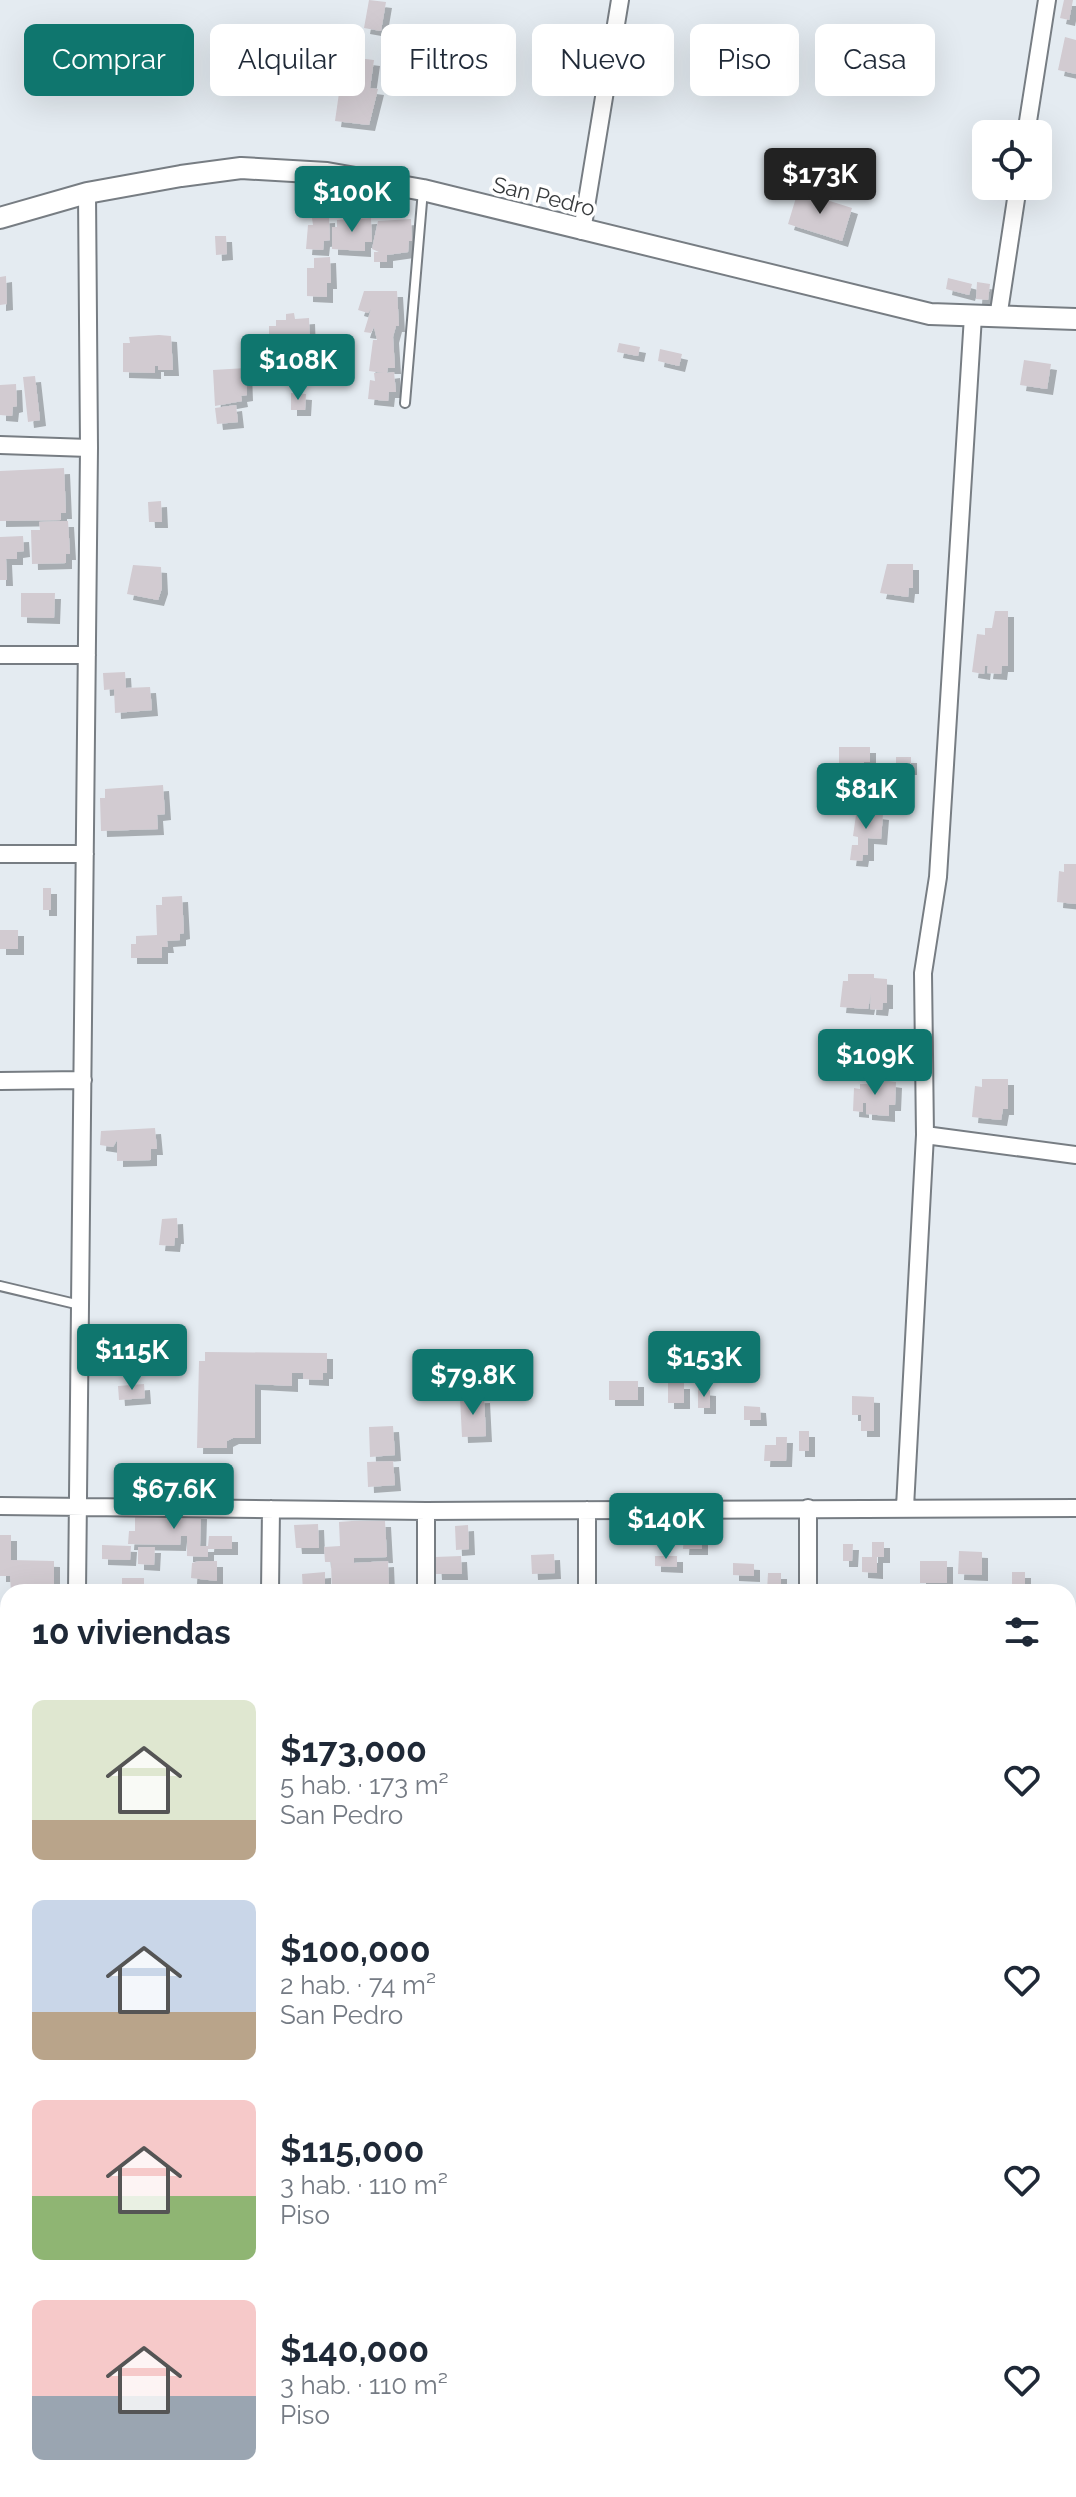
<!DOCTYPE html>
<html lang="es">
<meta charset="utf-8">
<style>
:root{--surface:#fff;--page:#f2f2f3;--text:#1f2937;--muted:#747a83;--accent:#0f766e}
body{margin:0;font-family:Raleway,sans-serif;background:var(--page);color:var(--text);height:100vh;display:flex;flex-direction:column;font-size:30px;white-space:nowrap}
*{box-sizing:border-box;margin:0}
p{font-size:26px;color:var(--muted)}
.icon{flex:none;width:44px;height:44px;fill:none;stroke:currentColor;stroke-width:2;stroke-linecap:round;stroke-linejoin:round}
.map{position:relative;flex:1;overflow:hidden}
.panel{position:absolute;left:0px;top:1584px;width:1076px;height:914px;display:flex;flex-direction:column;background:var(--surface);border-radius:24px 24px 0 0;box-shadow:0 8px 32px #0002}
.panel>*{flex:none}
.guide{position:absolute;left:24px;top:24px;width:1028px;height:72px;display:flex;gap:16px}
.buttons{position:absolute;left:972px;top:120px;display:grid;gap:16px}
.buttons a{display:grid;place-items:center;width:80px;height:80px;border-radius:12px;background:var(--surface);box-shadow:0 8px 32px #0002;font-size:40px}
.price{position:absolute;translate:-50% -68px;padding:0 18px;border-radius:8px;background:var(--accent);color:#fff;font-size:26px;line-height:52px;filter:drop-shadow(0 2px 4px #0008)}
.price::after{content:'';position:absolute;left:50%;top:48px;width:24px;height:18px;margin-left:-12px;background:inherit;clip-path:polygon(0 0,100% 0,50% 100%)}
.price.selected{background:#222;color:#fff}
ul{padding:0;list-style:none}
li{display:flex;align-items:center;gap:24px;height:200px;padding:0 32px}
li span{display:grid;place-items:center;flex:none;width:224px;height:160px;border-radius:12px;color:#555}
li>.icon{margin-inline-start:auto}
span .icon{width:96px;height:96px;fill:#fffc;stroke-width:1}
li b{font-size:34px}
h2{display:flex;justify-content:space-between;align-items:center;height:96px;padding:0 32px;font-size:34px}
.chip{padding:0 28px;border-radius:12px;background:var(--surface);box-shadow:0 8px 32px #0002;font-size:28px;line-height:72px}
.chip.selected{background:var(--accent);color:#fff}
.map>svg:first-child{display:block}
.building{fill:#d2cbd1;filter:url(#shadow)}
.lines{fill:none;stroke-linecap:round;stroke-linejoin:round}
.service-casing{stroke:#777d83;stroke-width:12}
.minor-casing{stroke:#777d83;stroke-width:20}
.tertiary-casing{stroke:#777d83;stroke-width:24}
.service{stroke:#fff;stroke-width:8}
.minor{stroke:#fff;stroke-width:16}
.tertiary{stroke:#fff;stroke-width:20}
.labels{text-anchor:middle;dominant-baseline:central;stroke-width:7;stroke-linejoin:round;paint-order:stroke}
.street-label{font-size:22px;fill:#383b3d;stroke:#fff}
</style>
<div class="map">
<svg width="1076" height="2497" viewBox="0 0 1076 2497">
<defs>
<filter id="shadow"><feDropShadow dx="6" dy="6" stdDeviation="0" flood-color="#0004"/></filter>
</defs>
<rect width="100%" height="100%" fill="#e4ebf1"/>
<path class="building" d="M369,0L386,2L381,31L364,28Z
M1064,0H1073L1069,20L1060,18Z
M1065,37L1076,40V74L1058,70Z
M341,56L374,60L370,88L378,89L369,125L335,121L339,93L345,91L336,90Z
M798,191L852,208L842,241L788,224Z
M329,217L330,240L324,241L323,250L306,249L308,225H313L312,218Z
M371,218L372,242H365V251L332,249V227H337V220Z
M411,219L412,241H409L408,252L387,255V262H374V252H379L372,249L378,221Z
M215,236H226L227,254L216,255Z
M330,257L331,283H327V297L307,296V268H314V258Z
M6,276L7,304L0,305V277Z
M948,278L972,284L969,295L946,289Z
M977,282L990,284L988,300L976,299Z
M364,291H397L399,326H396L393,337L395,368H388L387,373L394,372L396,392H389L388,401L368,399L370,380L375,381L374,373H383L369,371L373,340H377L374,327L371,333L364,332L371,309L368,313L358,310Z
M294,313L295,319L309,318L310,344L305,345V354L269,353V326H276V320H286V314Z
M159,335L171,336L173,370H158V366H155V373L123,372V343H130L129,337Z
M619,343L640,347L638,356L617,352Z
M660,349L682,354L679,366L658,361Z
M1024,360L1051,364L1047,389L1020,385Z
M246,368L247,395L241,396L242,401L215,406L213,370Z
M35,376L40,420L28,422L23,377Z
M16,384L17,406L13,407L12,416L0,415V385Z
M291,393L306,394L305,410H291Z
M236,405L238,422L217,424L215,408Z
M64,468L66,513H61V520L0,521V471Z
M161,501L162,522H149L148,502Z
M61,521H68L70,554H66V563L32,564L31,530H40L39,522Z
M23,536L24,551L17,552V559H6L7,580H0V537Z
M887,564H913V588H909L908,597L880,593Z
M133,565L161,567L162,588L158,600L127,594Z
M21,593H55L54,618L21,617Z
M995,611H1008V666H1002L1001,674L987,673L988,666H985L984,674L972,672L977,634L985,635V628H992Z
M125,672L126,688L150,687L152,710L115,713L114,689L104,690L103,673Z
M839,747H870V762H864L862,772H839Z
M896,757H911V769H896Z
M838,776H858V794H838Z
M163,785L165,814L157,815L158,829L101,831L100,798H105V789Z
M857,808H875V813L883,814L881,839L868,838V855H863L862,861L850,860L852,845H858V837L853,836Z
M1064,864H1076V904L1057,902L1059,871L1064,872Z
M43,888H51V910H43Z
M182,896L184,933L180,934V940L167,941L168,947H162V958H131V944H136V936L157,935L156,905H162V897Z
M0,930H18V949H0Z
M848,974H874V978L887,979V1003H883L882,1010L870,1009L871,994L868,1009L840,1007L843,981H848Z
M873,1079L896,1082L895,1105H889V1116L866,1114V1103H863V1112L853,1111L854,1088L860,1089V1084H873Z
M982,1079H1008V1109H1003L1001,1120L972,1117L975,1086L982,1087Z
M155,1128L157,1149H151V1160L117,1161V1140L113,1147L100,1145L101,1131Z
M177,1218L178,1238H175L174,1246L159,1245L162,1219Z
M205,1352L327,1353V1373H323V1380L303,1379V1373H292V1386L255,1384V1438H233L227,1441V1448H197L199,1361H205Z
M609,1381H638V1400H609Z
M668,1383H684V1403H668Z
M144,1384L145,1398L119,1400L118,1386Z
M698,1389L710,1390V1408H698Z
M852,1396L874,1397V1431H861V1415H852Z
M484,1397L486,1436L462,1437L460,1398Z
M744,1406L760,1407L761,1420H744Z
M393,1426L395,1455L370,1457L369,1427Z
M799,1431H809V1451H799Z
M776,1437H787L786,1461H764L765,1445H776Z
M393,1461L395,1485L368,1487L367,1462Z
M135,1509L201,1513L200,1546H208L209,1536H232V1549H208V1557L187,1556V1536H181L180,1545L128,1544L129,1531H135Z
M352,1521H385L387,1557L354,1558V1563L388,1561L389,1586L332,1592L331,1562H325L324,1547L340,1546L339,1522Z
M318,1524L319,1548H296L294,1525Z
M468,1525L469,1549L456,1550L455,1526Z
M0,1535H11V1560L54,1561V1592H11L10,1576H0Z
M684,1535H702V1549H683Z
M872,1542H884V1557H877V1573L862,1572V1557H872Z
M843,1544H853L852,1561H843Z
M102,1545L131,1546L130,1560L102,1559Z
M138,1547H155L154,1565L138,1564Z
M959,1551L982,1552V1575L958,1574Z
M554,1554L555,1573L532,1574L531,1555Z
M461,1556L462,1574H436L435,1557Z
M655,1556H677V1567L655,1566Z
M199,1561H217V1581L191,1578L192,1563Z
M920,1561H947V1583H920Z
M733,1563L754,1564V1576L733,1575Z
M325,1572V1590L303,1592L302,1574Z
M1012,1572H1025V1592H1012Z
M768,1573H781V1590H767Z
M122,1578H144V1592H109V1584H122Z
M459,2490H491V2497H459Z
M504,2490H535V2497H504Z"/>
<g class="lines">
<g class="service-casing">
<path id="service" d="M405,403L423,190
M0,1286L80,1305"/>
</g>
<g class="minor-casing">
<path id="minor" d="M1026,134L1047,0
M582,231L620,0
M998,318L1018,186
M0,445L89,448
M0,655H87
M0,854H85
M0,1081L83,1080
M925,1135L1076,1155
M0,1506L426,1511L1076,1508
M905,1507L925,1135L923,973L938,877L973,316
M808,1508V1592
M587,1510V1592
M426,1511V1592
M77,1592L89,448L87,193
M270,1592L271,1509
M1068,1718H1076
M1068,1927L1076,1928
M0,1984L8,1983
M1068,2146H1076
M1068,2366H1076
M0,2421H8
M80,2490V2497
M262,2490L263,2497
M422,2490V2497
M588,2490V2497
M809,2490V2497"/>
</g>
<g class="tertiary-casing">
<path id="tertiary" d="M0,218L87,193L181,176L241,168L327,173L423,190L930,314L1076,319"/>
</g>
<use href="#service" class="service"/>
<use href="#minor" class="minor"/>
<use href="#tertiary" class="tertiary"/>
</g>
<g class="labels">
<g class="street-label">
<text transform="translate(544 196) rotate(14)">San Pedro</text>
</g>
</g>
</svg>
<div class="buttons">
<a><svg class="icon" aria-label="locate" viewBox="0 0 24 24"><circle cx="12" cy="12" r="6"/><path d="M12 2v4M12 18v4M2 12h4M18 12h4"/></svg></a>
</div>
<b class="price selected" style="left:820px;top:216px">$173K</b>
<b class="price" style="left:352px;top:234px">$100K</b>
<b class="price" style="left:298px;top:402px">$108K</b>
<b class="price" style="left:866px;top:831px">$81K</b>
<b class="price" style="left:875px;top:1097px">$109K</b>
<b class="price" style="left:132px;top:1392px">$115K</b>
<b class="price" style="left:704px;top:1399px">$153K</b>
<b class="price" style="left:473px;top:1417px">$79.8K</b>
<b class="price" style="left:174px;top:1531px">$67.6K</b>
<b class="price" style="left:666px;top:1561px">$140K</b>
<div class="guide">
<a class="chip selected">Comprar</a>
<a class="chip">Alquilar</a>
<a class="chip">Filtros</a>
<a class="chip">Nuevo</a>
<a class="chip">Piso</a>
<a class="chip">Casa</a>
</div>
<section class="panel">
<h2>10 viviendas<svg class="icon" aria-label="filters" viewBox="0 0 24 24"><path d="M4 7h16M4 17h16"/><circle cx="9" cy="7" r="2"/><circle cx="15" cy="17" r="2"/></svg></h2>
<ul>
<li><span style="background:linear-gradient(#dfe7d0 75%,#b9a48a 0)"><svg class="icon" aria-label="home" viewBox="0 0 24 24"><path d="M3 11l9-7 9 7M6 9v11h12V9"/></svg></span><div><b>$173,000</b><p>5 hab. · 173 m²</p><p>San Pedro</p></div><svg class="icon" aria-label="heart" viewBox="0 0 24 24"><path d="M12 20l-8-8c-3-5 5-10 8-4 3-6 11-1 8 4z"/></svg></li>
<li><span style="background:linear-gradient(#c9d6e8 70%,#b9a48a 0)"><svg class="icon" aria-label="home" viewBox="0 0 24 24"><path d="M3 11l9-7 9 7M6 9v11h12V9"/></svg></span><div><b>$100,000</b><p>2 hab. · 74 m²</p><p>San Pedro</p></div><svg class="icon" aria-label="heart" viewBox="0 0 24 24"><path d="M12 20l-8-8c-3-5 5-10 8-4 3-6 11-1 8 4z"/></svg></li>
<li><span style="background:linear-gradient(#f6c9c9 60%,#8fb573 0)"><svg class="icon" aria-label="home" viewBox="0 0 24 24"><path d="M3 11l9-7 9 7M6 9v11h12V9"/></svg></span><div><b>$115,000</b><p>3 hab. · 110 m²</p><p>Piso</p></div><svg class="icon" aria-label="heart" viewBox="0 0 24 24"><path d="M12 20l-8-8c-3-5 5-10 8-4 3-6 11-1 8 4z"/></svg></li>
<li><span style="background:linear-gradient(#f6c9c9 60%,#9aa5b1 0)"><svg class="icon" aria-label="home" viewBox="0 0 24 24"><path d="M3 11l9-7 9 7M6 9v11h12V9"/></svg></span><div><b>$140,000</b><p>3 hab. · 110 m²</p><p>Piso</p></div><svg class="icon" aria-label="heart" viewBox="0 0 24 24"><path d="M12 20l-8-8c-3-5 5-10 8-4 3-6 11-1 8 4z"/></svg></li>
</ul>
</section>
</div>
